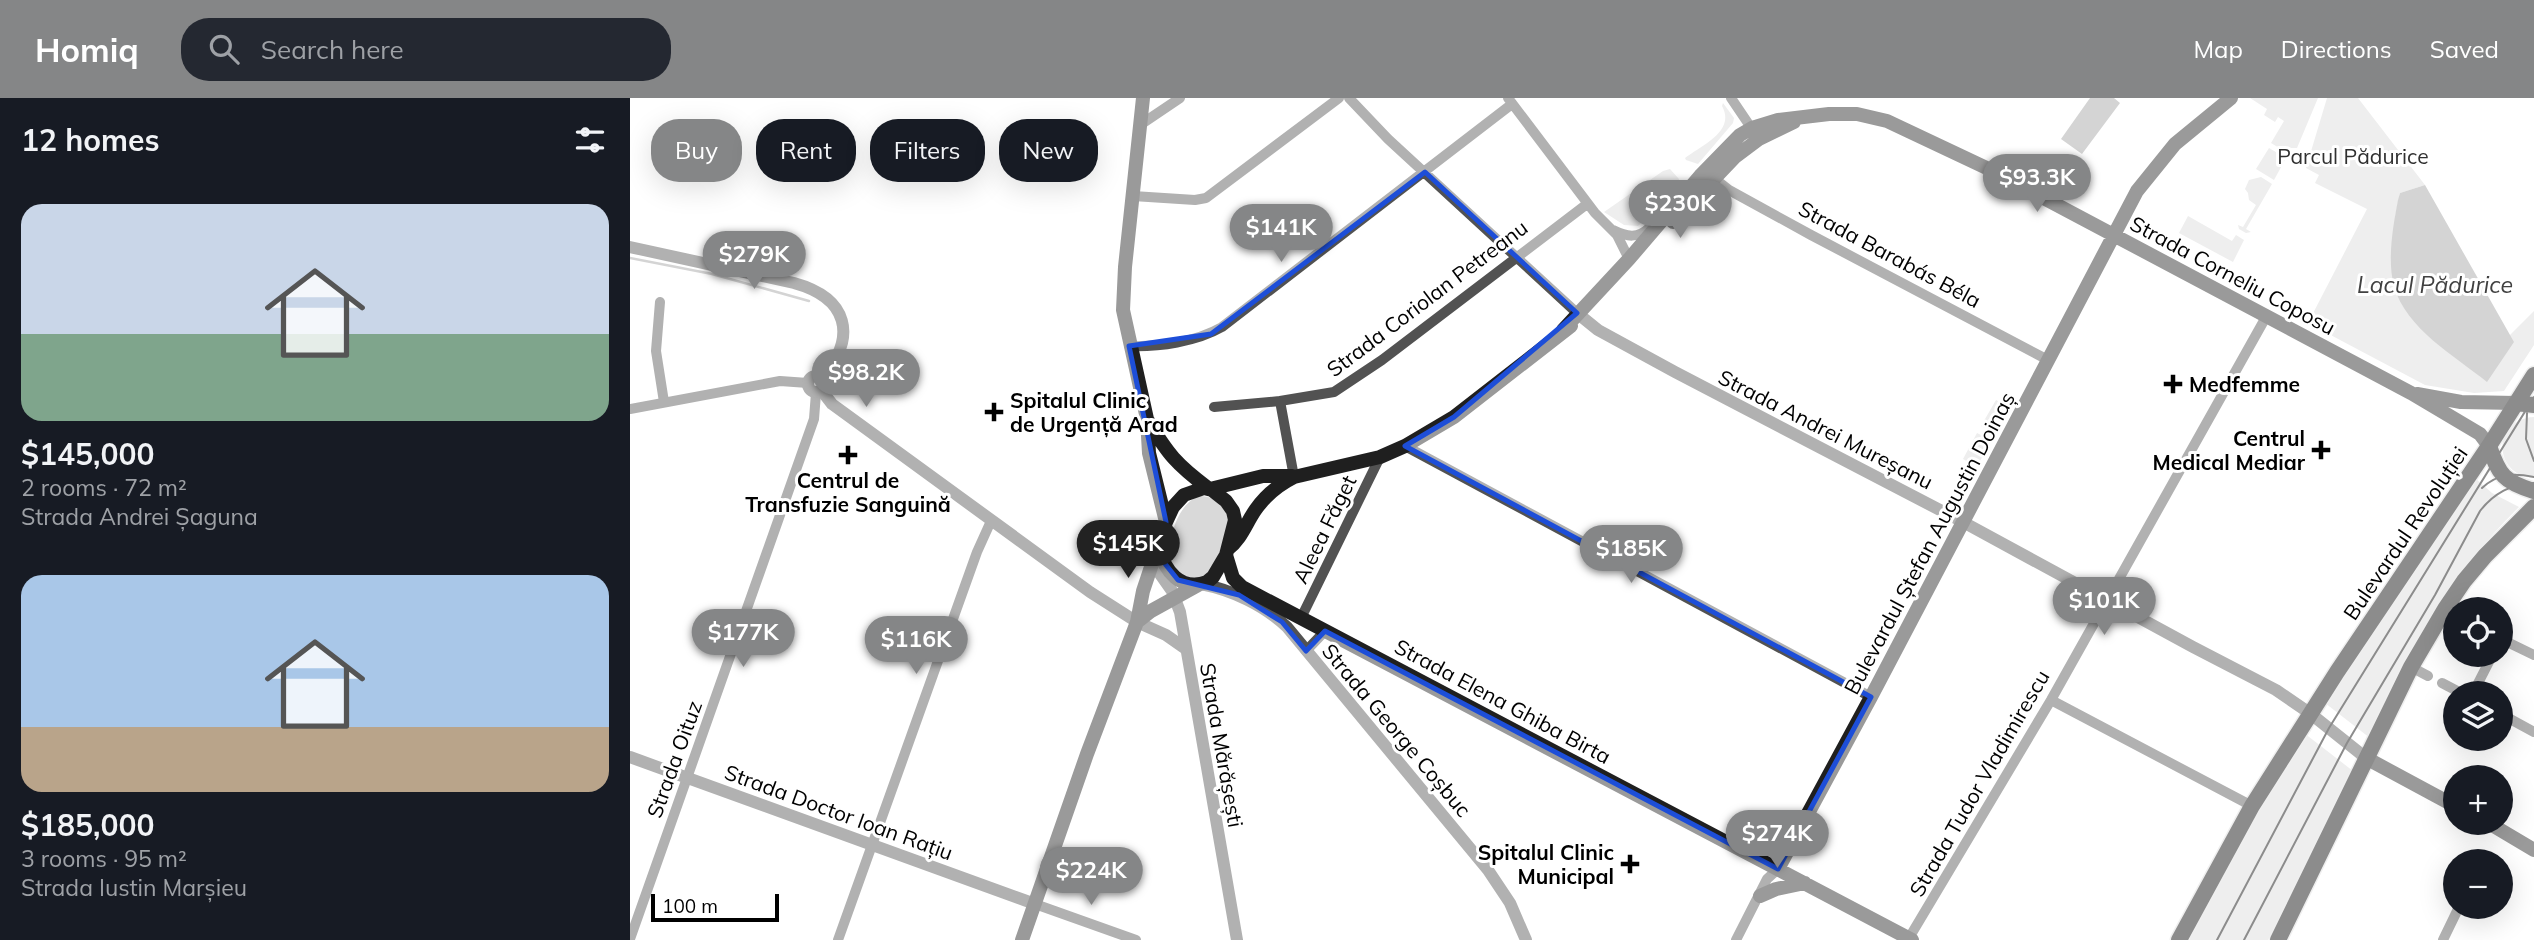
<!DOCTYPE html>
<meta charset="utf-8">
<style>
:root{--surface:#171b24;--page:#242831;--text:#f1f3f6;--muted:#9ea1a6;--accent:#858687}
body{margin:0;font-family:Mulish,sans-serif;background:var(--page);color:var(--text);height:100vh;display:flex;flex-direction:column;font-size:26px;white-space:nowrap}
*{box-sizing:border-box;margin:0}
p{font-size:23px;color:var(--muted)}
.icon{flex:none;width:38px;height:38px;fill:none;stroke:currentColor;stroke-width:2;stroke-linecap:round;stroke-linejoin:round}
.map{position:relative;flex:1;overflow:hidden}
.panel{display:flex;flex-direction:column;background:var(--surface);width:630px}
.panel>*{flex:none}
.hud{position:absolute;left:21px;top:21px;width:665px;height:63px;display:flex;gap:14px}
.controls{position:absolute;left:1813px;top:499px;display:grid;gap:14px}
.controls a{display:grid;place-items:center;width:70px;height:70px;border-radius:50%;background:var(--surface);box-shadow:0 7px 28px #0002;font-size:35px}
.scale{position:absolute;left:21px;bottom:18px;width:128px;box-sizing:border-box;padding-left:7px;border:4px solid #000;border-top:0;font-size:19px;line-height:24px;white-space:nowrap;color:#000;-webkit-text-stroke:5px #fff;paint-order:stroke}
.price{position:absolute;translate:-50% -60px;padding:0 16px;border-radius:24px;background:var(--accent);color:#fff;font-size:23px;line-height:46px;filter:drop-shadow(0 2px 4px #0008)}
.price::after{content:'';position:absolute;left:50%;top:42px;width:21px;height:16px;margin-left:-10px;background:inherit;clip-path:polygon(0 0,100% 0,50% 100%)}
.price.on{background:#222;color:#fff}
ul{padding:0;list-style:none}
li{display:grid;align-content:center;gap:14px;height:371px;padding:0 21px}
li span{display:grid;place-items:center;height:217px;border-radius:21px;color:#555}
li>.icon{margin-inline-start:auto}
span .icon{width:126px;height:126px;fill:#fffc;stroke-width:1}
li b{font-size:30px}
h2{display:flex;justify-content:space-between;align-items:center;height:84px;padding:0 21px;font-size:30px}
.pill{padding:0 24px;border-radius:28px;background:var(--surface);box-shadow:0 7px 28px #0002;font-size:24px;line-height:63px}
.pill.on{background:var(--accent);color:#fff}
header{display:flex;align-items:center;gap:42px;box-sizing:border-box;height:98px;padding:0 35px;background:var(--accent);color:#fff}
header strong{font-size:33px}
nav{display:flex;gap:38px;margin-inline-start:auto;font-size:24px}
.search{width:490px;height:63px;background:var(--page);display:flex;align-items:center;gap:18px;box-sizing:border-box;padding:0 24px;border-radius:28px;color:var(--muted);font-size:26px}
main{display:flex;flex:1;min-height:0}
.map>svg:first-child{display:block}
.green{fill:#d9d9d9}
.water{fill:#a0a0a0}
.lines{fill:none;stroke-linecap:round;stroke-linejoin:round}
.stream{stroke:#a0a0a0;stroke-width:2.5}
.primary-casing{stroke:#dbdbdb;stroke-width:19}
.minor{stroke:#525252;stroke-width:10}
.tertiary{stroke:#525252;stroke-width:12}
.secondary{stroke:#1f1f1f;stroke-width:14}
.primary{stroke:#000;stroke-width:16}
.tram{stroke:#000;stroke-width:2}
.marked{fill:none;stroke:#1d4ed8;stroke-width:5;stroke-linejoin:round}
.poi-dot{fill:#000;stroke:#fff;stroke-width:2.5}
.labels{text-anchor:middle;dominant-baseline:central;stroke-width:6;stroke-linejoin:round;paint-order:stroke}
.park-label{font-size:21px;fill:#303030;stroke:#fff}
.street-label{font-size:21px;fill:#000;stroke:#fff}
.poi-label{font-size:21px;font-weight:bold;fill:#000;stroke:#fff;text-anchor:start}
.water-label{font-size:23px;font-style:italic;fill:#414141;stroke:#fff}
</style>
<header>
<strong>Homiq</strong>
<div class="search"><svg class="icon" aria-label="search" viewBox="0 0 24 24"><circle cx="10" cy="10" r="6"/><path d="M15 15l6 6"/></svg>Search here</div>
<nav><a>Map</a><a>Directions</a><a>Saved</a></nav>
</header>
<main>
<section class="panel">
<h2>12 homes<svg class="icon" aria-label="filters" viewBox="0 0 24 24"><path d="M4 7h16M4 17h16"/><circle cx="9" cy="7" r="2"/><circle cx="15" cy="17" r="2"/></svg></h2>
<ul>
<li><span style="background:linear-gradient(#c9d6e8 60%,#7fa58c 0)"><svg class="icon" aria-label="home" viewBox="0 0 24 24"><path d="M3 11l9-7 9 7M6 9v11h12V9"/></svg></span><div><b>$145,000</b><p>2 rooms · 72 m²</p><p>Strada Andrei Șaguna</p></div></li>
<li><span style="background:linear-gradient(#a9c7e8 70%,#b9a48a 0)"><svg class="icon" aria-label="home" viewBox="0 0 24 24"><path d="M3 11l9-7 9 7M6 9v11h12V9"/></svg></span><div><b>$185,000</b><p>3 rooms · 95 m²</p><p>Strada Iustin Marșieu</p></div></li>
</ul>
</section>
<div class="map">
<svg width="1904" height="842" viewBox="0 0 1904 842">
<rect width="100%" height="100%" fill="#fff"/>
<path class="green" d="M1620,0H1688L1667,50H1661L1656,54L1641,45L1654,23L1648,19L1645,24L1634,17L1637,11Z
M1697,0H1728L1795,87L1770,95L1765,119L1763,183L1879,238L1904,213V247L1874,293L1844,295L1795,287L1678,225L1737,111L1685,85L1689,77L1676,70Z
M1093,5L1104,20L1103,25L1068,66L1056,62L1055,60C1072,47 1106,33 1092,8Z
M1639,50L1656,60L1644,82L1626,71Z
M1040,71L1049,81L1048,90L1008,128L994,127L974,114L1033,73Z
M1631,79L1642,86L1616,131L1621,134L1616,135L1609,131L1608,127L1613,129L1626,107L1619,102L1618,95L1615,91L1619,82Z
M1558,118L1602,143L1606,137L1614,142L1603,164L1549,135Z
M1366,302L1379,309L1364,335L1351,328Z
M1904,319V380C1862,377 1862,321 1904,319Z
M1347,335L1361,342L1347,369L1333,361Z
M1845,380L1862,395L1889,409C1820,476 1781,554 1740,640L1695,605Z
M568,398C584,397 590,406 599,418C597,440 589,460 576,478C553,482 547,478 537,458C541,436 547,408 568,398Z
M1674,635L1723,673L1638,842H1556L1623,715Z"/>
<path class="water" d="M1460,0H1484L1490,5L1452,56L1431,41Z
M1795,87L1884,244L1857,284C1825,258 1776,231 1764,188C1757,162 1763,128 1768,102L1770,95Z"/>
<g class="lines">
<path class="stream" d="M0,160L82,176L179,203"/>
<g class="primary-casing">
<path id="primary" d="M1886,305L1904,307
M1859,348C1869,377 1874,384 1904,393
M1549,842L1622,708L1707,574L1859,348L1904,277
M1648,842L1781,569L1815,511L1834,483L1855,458L1904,409"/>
</g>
<path class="minor" d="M719,0L758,41L947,215
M878,0L965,115L987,137L999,161
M1101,0L1124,34
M510,27L550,0
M1085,81L1099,92L1181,137L1418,262
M503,98L565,102L576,100L709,0
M983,132C997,139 1008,141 1020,129
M30,204L26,253L34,304
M499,248C529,249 566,244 592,229L882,6
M650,303L664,379
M584,309L650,303L704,294L752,262L957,106
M0,311L150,283L178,285
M775,348L1241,599
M671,520L750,359
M1871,541L1904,557
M676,553L695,533
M1781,569L1798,578
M1812,585L1831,595
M1843,595L1863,556
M1421,602L1622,708
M1871,616L1904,634
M405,806L506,842
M1279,840L1421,602L1636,219
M0,841L184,321L186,295
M208,842L347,454L361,423
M1106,842L1137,781L1148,771
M1813,842L1828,811"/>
<path class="tertiary" d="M0,149L164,185C218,200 228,238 192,280
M947,215L968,232L1045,274L1333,424L1563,549L1646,592L1681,616L1736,660
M178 286a8 8 0 1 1 16 0a8 8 0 1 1-16 0Z
M192,293L202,306L460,494L507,524L536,537L556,551
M523,466L542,493L550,514L607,842
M571,486C602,492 634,507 657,529L858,772L880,805L896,842
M0,659L405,806"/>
<path class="secondary" d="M513,0L495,169L493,212L517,321L519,355L536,424
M1043,124L1105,59L1129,41L1164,24
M933,232L999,161L1070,78L1110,37L1122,30L1148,22L1199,16H1227L1257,23L1363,73L1781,295L1850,336L1859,348
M1787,296L1831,304L1886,305
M518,323C538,356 546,366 578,390
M580,391L633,378H662
M598,451C612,440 616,425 626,411C636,397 648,387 664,379L750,359L775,348L824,319L941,228
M596,457L603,480L612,489L1282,842
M507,524L521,513L568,487
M1736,660L1825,708
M1857,724L1904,752
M1148,771L1241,599L1507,93L1545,46L1601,0
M1130,798L1146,791L1175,785
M392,842L457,656L507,524L513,493L536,424L543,409L554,397L574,390L582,392L596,403L603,413L605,422L596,457L583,479L577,484C551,494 534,473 529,449"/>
<use href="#primary" class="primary"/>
<path class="tram" d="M1897,315L1896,341L1904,363
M1852,390C1868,375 1884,375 1904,379
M1587,842L1699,630L1904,299
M1614,842L1717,645L1805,497L1850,413C1863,396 1882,385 1904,385"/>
</g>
<path d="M0 0H1904V842H0ZM795,74L947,215L824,319L775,348L1241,599L1148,771L695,533L676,553L652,524L609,497L548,482L532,462L536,424L499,248L581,236Z" fill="#fff" fill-opacity=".55" fill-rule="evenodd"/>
<path class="marked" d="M795,74L947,215L824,319L775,348L1241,599L1148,771L695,533L676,553L652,524L609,497L548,482L532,462L536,424L499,248L581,236Z"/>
<g class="poi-dot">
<path d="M1539.5 275.5h7v7h7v7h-7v7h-7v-7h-7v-7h7z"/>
<path d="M360.5 303.5h7v7h7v7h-7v7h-7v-7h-7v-7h7z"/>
<path d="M1687.5 341.5h7v7h7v7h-7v7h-7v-7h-7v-7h7z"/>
<path d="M214.5 346.5h7v7h7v7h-7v7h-7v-7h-7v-7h7z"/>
<path d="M996.5 755.5h7v7h7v7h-7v7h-7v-7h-7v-7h7z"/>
</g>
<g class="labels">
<g class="park-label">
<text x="1723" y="58">Parcul Pădurice</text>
</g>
<g class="street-label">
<text transform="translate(1260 156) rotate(28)">Strada Barabás Béla</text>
<text transform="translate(1603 177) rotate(28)">Strada Corneliu Coposu</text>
<text transform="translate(797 200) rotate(-37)">Strada Coriolan Petreanu</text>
<text transform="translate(1196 331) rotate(27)">Strada Andrei Mureșanu</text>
<text transform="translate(694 431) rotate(-64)">Aleea Făget</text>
<text transform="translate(1775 435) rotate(-56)">Bulevardul Revoluției</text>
<text transform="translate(1299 445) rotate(-62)">Bulevardul Ștefan Augustin Doinaș</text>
<text transform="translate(873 603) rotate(28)">Strada Elena Ghiba Birta</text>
<text transform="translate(767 632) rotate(50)">Strada George Coșbuc</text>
<text transform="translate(592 647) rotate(80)">Strada Mărășești</text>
<text transform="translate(44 661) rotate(-70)">Strada Oituz</text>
<text transform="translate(1349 685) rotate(-60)">Strada Tudor Vladimirescu</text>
<text transform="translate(209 714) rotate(20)">Strada Doctor Ioan Rațiu</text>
</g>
<g class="poi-label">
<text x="1559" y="286">Medfemme</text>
<text x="380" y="302">Spitalul Clinic<tspan x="380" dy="24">de Urgență Arad</tspan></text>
<text x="1675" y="340" text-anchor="end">Centrul<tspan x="1675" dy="24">Medical Mediar</tspan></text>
<text x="218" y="382" text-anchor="middle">Centrul de<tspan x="218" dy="24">Transfuzie Sanguină</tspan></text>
<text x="984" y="754" text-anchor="end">Spitalul Clinic<tspan x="984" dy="24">Municipal</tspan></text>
</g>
<g class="water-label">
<text x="1805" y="186">Lacul Pădurice</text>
</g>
</g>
</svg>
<div class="controls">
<a><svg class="icon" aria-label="locate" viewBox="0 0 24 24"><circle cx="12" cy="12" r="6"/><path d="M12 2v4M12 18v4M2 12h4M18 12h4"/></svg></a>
<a><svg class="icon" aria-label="layers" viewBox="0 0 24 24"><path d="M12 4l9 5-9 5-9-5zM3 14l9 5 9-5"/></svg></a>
<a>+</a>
<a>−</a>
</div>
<div class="scale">100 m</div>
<b class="price" style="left:1407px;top:116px">$93.3K</b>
<b class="price" style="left:1050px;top:142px">$230K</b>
<b class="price" style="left:651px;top:166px">$141K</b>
<b class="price" style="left:124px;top:193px">$279K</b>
<b class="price" style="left:236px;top:311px">$98.2K</b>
<b class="price on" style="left:498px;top:482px">$145K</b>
<b class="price" style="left:1001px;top:487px">$185K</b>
<b class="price" style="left:1474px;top:539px">$101K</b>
<b class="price" style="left:113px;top:571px">$177K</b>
<b class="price" style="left:286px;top:578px">$116K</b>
<b class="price" style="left:1147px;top:772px">$274K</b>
<b class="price" style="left:461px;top:809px">$224K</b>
<div class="hud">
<a class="pill on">Buy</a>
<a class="pill">Rent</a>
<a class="pill">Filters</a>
<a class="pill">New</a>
</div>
</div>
</main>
